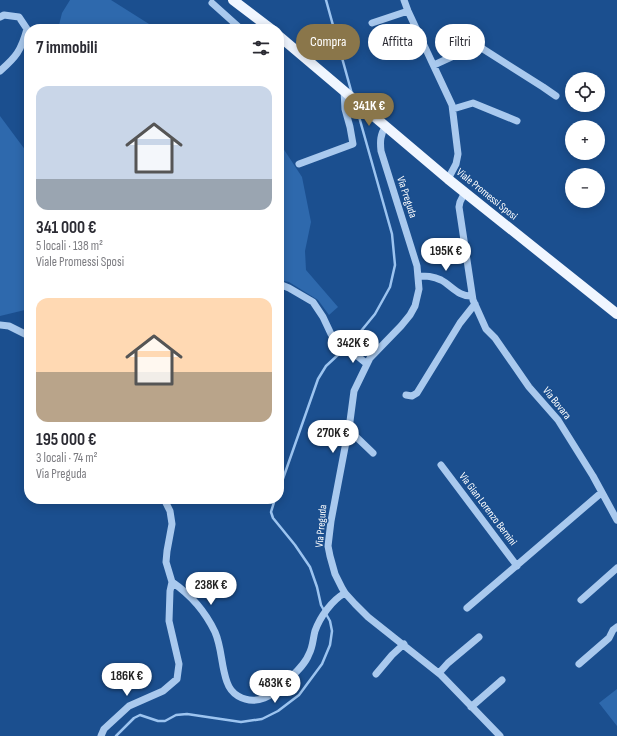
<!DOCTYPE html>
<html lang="it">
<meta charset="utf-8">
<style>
:root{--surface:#fff;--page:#f2f2f3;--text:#2b2b33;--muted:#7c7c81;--accent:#8a764a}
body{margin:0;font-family:"Sofia Sans Condensed",sans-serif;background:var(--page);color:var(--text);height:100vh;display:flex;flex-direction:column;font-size:15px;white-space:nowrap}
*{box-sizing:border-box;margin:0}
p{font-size:13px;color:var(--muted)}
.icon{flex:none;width:22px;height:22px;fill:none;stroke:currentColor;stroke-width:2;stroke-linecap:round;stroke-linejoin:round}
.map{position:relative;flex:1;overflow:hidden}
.panel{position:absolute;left:24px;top:24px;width:260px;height:480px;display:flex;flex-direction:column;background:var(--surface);border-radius:16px;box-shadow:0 2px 10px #0003}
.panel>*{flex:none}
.top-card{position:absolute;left:296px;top:24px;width:261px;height:36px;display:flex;gap:8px}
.tools{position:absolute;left:565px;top:72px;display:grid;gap:8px}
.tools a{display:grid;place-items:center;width:40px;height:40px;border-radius:50%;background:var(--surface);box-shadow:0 2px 10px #0003;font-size:20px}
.price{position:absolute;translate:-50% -34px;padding:0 9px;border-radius:14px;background:#fff;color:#222;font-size:13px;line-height:26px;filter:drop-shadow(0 1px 2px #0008)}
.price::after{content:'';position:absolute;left:50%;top:24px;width:12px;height:9px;margin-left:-6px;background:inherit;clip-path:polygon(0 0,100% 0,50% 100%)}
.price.on{background:var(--accent);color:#fff}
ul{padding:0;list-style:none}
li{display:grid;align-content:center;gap:8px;height:212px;padding:0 12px}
li span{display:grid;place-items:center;height:124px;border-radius:12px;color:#555}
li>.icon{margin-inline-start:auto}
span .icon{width:72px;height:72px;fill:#fffc;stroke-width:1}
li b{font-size:17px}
h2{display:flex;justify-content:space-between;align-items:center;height:48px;padding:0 12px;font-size:17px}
.tag{padding:0 14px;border-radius:18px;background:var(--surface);box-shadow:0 2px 10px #0003;font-size:14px;line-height:36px}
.tag.on{background:var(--accent);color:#fff}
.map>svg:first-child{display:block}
.green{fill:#2e69ad}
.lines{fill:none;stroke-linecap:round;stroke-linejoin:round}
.stream{stroke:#9cc4f0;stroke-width:2.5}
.minor{stroke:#a9c9ee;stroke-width:7}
.major{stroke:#f0f6ff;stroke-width:10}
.labels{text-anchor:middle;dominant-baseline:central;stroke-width:3;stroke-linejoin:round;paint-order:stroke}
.street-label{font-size:11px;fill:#fff;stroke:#1b4f8f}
</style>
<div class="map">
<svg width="617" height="736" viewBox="0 0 617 736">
<rect width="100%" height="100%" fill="#1b4f8f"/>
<path class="green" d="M70,0H111L157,29H58L62,13Z
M0,116L29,155V309L0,316Z
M279,142L302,177L311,222L305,251L306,270L338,307L329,315L318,300L289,282L279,280Z
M617,689V726L599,703Z"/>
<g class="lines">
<path class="stream" d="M326,0L352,94
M279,490L318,379L326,366L352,342L375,314L390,287L395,265L392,234L356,106
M116,736L134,718L140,715L158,721H165L176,715L187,714L241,722L262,719L278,711L299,695L322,664L330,645L332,631L330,621L321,605L317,587L310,567L295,545L273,518L271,512L275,499"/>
<path class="minor" d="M404,0L408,11L452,105L458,154L456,164L448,179
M212,3L241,29
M0,17L4,15L19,17L27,29C21,51 16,57 0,71
M372,23L408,11
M434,65L473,47H480L543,87L556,96
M453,109L473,103L517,121
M386,126C380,134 380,142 381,151L417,266L419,289L415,306L410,315L401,326L370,358L354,391L350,421L331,521L328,546L330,556L335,574L342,588L345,593L355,604L368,617L441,675L500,736
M299,164L353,144L350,127L345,109L344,90
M465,192L460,202L459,207L473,300L486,329L495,338L529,387L558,420L593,476L617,520
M418,276C426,276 433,276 441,280C452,286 459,297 472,296
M279,284L289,288L313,302L323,317L331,334L367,364
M0,325L9,326L29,336
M406,395L412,396L417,393L460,323L475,304
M348,429L373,453
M441,465L517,566
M172,582C191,595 205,611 215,632C222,648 221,666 227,682C229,688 233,693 238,696C257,707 273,695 286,682C294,674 305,665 309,654C313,647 313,638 315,631C320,617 332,600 345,593
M581,600L617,568
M467,608L601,493
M579,664L609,638L613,630L617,627
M439,673L448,663L479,637
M376,674L392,655L404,644
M471,707L502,680
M101,736L104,729L129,706L163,691L177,679L179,664L169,621L170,591L172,582L166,562L167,551L172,524L170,511L164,499"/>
<path class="major" d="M233,0L271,29
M279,36L448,179L617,314"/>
</g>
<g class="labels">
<g class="street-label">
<text transform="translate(487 194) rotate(39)">Viale Promessi Sposi</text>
<text transform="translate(407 197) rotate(72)">Via Preguda</text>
<text transform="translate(557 403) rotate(51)">Via Bovara</text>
<text transform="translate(488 509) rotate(53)">Via Gian Lorenzo Bernini</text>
<text transform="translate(321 526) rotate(-85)">Via Preguda</text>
</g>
</g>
</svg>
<div class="tools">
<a><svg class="icon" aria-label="locate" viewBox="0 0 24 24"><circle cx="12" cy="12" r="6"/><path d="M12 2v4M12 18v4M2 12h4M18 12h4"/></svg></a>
<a>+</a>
<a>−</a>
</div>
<b class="price on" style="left:369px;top:127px">341K €</b>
<b class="price" style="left:446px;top:272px">195K €</b>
<b class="price" style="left:353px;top:364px">342K €</b>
<b class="price" style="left:333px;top:454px">270K €</b>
<b class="price" style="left:211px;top:606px">238K €</b>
<b class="price" style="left:127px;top:697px">186K €</b>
<b class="price" style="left:275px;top:704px">483K €</b>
<div class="top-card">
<a class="tag on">Compra</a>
<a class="tag">Affitta</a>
<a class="tag">Filtri</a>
</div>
<section class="panel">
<h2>7 immobili<svg class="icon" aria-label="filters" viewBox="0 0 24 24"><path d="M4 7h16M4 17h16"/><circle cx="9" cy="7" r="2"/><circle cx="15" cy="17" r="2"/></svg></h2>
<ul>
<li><span style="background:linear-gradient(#c9d6e8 75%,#9aa5b1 0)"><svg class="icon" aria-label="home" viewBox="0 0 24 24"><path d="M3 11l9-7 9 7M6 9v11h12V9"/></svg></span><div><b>341 000 €</b><p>5 locali · 138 m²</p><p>Viale Promessi Sposi</p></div></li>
<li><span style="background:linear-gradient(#ffd9b3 60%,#b9a48a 0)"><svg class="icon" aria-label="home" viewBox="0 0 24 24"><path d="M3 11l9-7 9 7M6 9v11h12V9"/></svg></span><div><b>195 000 €</b><p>3 locali · 74 m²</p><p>Via Preguda</p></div></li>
</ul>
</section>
</div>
